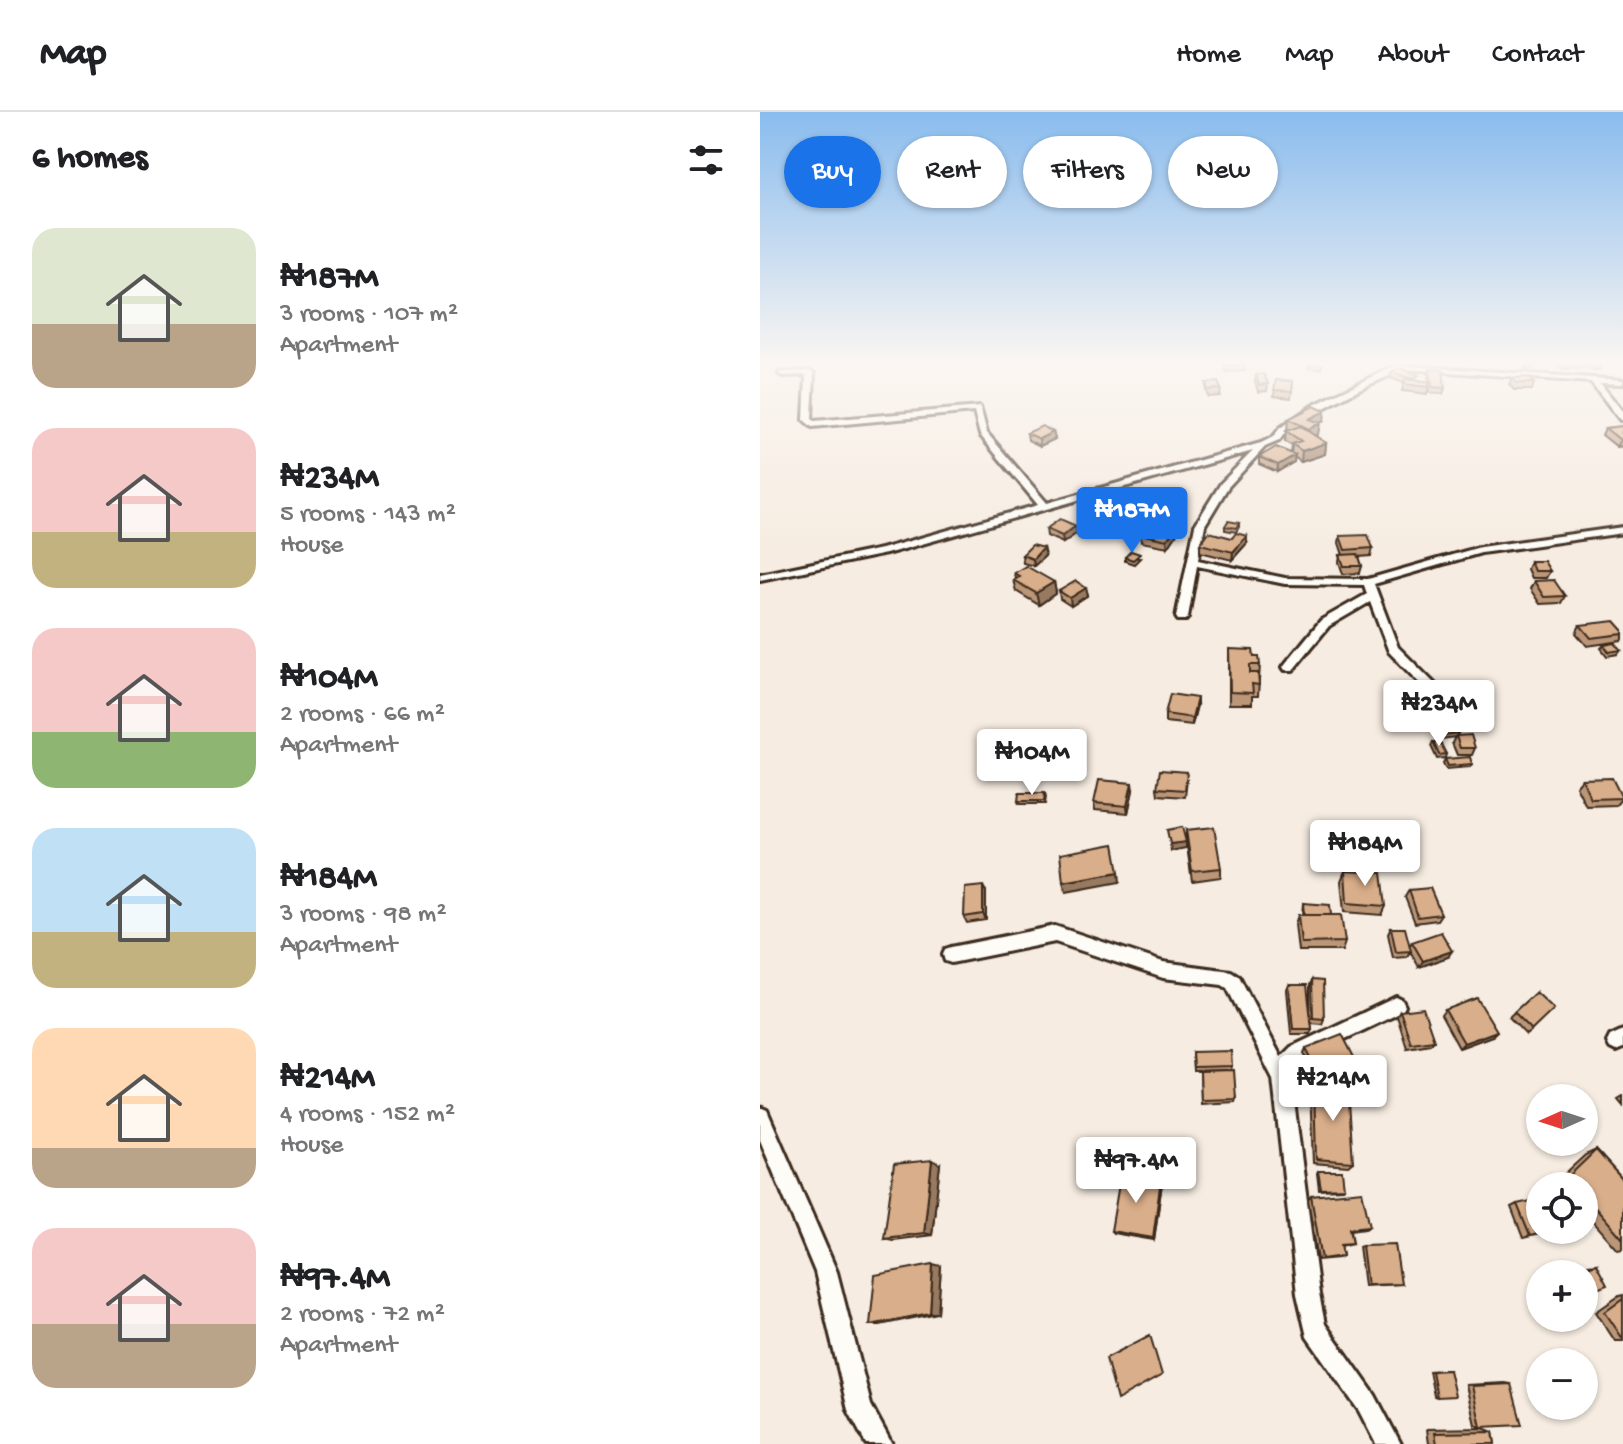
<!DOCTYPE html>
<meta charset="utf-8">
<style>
:root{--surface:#fff;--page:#f2f2f2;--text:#202124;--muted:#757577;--line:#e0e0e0;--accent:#1a73e8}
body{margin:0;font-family:"Gochi Hand",sans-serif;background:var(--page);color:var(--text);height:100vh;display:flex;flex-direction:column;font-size:30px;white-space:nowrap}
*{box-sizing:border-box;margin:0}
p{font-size:26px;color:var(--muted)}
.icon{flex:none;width:44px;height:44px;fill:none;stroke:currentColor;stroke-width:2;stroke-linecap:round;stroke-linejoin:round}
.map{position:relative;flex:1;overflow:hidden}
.side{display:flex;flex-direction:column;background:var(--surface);width:760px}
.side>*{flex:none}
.guide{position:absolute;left:24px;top:24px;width:718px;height:72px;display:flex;gap:16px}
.needle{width:52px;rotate:267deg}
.fabs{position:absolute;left:766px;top:972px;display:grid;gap:16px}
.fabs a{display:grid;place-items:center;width:72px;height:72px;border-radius:50%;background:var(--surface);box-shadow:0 2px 6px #0004;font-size:40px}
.price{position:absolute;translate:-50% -68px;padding:0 18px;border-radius:8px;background:#fff;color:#222;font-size:26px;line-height:52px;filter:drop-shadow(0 2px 4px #0008)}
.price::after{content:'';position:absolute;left:50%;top:48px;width:24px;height:18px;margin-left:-12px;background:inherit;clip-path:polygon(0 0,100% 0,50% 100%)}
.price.selected{background:var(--accent);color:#fff}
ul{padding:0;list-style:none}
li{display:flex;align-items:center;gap:24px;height:200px;padding:0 32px}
li span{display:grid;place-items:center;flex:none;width:224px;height:160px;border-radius:24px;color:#555}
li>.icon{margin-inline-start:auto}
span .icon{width:96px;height:96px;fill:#fffc;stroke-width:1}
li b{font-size:34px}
h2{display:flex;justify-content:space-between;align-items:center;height:96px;padding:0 32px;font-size:34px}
.tag{padding:0 28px;border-radius:36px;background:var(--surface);box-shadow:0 2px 6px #0004;font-size:28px;line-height:72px}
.tag.selected{background:var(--accent);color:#fff}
header{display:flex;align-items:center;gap:48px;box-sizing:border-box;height:112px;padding:0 40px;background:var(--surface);border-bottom:2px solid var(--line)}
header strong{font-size:38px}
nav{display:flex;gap:44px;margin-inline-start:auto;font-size:28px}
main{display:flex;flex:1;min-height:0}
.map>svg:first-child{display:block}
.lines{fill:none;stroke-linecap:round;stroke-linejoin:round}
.minor-casing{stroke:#3b2a1e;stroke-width:6}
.minor{fill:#fdfcf7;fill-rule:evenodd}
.wall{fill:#bb9677;stroke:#3b2a1e;stroke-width:2}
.shaded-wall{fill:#987a61;stroke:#3b2a1e;stroke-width:2}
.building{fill:#d9ae8a;stroke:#3b2a1e;stroke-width:2}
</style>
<header>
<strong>Map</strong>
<nav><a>Home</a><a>Map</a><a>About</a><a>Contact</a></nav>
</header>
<main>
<section class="side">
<h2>6 homes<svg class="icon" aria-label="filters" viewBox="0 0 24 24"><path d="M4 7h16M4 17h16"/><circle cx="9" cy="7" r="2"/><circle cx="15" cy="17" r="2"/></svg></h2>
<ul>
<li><span style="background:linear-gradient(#dfe7d0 60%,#b9a48a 0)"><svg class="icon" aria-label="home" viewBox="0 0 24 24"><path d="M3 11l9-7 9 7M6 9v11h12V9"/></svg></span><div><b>₦187M</b><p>3 rooms · 107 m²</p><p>Apartment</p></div></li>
<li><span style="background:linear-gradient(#f6c9c9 65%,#c2b280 0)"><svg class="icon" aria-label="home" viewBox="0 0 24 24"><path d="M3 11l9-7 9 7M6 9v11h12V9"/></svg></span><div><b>₦234M</b><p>5 rooms · 143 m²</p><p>House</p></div></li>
<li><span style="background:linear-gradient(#f6c9c9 65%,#8fb573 0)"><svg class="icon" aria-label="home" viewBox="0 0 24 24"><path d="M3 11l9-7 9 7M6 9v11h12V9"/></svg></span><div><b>₦104M</b><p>2 rooms · 66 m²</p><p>Apartment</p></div></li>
<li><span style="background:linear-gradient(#bfe0f5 65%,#c2b280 0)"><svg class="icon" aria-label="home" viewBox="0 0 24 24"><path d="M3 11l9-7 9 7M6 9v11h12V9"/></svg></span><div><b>₦184M</b><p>3 rooms · 98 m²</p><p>Apartment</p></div></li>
<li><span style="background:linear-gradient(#ffd9b3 75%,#b9a48a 0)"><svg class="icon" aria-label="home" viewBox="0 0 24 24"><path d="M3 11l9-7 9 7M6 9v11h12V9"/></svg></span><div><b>₦214M</b><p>4 rooms · 152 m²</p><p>House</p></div></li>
<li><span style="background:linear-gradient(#f6c9c9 60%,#b9a48a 0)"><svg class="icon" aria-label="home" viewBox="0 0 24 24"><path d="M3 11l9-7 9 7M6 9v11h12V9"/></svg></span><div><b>₦97.4M</b><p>2 rooms · 72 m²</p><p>Apartment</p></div></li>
</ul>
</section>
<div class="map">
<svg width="863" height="1332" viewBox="0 0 863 1332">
<rect width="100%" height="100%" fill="#f6ece1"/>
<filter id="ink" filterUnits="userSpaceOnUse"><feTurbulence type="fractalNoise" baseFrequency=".0125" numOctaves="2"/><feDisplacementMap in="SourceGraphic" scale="16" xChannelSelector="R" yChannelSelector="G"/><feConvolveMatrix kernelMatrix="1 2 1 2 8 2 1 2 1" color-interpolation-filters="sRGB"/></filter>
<g filter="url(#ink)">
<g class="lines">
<g class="minor-casing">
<path id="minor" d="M636,253L863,268V272L840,271L863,300V308H860L831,270L645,257L599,277L540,309L526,319L519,329L505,335L468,375L445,413L438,448L525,466L608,467L720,435L863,415V421L721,441L614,472L638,535L680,577L693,601L692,604H682L671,583L629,540L610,490L569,514L533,558H525L523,555L525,552L561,508L607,482L604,473L525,472L437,454L428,505L426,508H418L416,505L435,413L461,371L493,339L126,442L0,468V462L121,437L278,393L220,323L214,300L52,315L44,308L46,263L23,264L19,262L20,260L50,259L54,261L52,307L54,309L220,295L227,321L287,391L501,331L513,325L520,316L552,294Z
M295,814L403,850L471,859L479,864L521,945L531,935L630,888L636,885L642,888L645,894L642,900L543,947L534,958L531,966L559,1182L565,1212L615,1283L641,1332H616L599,1299L547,1225L537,1182L513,967L467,876L462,873L403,866L295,830L191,851L185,849L183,843L185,837L191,835Z
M863,918V936L856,939L850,936L847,930L850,924Z
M0,995L7,998L77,1160L111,1293L132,1332H106L88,1298L55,1160L0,1028Z"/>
</g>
<use href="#minor" class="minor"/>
</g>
<path class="wall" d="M464,253H485V259L466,260Z
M549,253H562L561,257L548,256Z
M799,253H842L840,257L833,259L823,253L822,256L803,257Z
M670,257L685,276L683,282L670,281L669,272L667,282L642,279L644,271L630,266L632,260L658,268L669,270L668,264Z
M496,263L508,272L507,279L498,280L495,269Z
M752,266L774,271L772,278H754L749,272Z
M516,268L533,269L531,286L514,284Z
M446,271L461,277L460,284L448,285L446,278Z
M528,307L564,309L559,311L558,322L555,324L566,331L565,342L541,350L534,345V350L517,360L499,352V345L531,341L532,334L525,330L526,319L528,318H527Z
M863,314V334L857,335L842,323L845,316Z
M293,320L295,327L280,334L268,328L267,321Z
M479,411V415L476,420L465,418V414Z
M316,414L317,421L303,431L287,424L286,417Z
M380,422L416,423L408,435L381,430Z
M580,424L613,436L611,444L599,445L602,454L600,461L583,462L579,450L580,443H583L579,431Z
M487,431L472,448L440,440V432Z
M283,436L285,444L274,454L263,451L262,443Z
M365,445L380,446L374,452L365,449Z
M770,449L790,459L786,466H771L767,457Z
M254,461L294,470L296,481L279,493L256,479L253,468L255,466Z
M774,469L805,484L801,491L780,492L770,477Z
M326,476L328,483L311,494L300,487L299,479Z
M820,513L863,518V527L862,529L827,534L816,521Z
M844,533L861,538L858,542L847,544L841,536Z
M469,537L494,545L500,553L498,584H492V592H469Z
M437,593L432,613L405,610V602Z
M679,615L698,621L697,623L715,636L712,643H697L692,631L695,625L682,627L677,618Z
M673,630L686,642L685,646L677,647L671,634Z
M685,647L712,652L710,655L686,657L683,651Z
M822,667L862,686L856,693L826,694L816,674Z
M427,668L425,685L398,683L397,676Z
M373,678L368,701L335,698L334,691Z
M285,681L286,685L285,692H259L258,689Z
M426,718L461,756V765L432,769L426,728Z
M585,759L626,794L622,803L584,800L581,769Z
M649,778L681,802L677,808L655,811L645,785Z
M226,780V808L207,811L204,805Z
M543,791L571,803L585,830L582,839H538L535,812L538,803H542Z
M631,816L649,834L652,830L688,845L659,855L650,839L647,845L633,846L628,822Z
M552,868L564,907L562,912L551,911L552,917L550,922H531L527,878L529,873L550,903V873Z
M776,880L772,918L766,923L749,905Z
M685,898L732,924L699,936L681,903Z
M640,899L674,928L670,932L647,936L637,904Z
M546,936L594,956L558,971L544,941Z
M432,940L472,954L471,958L476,987L475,990L441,992L440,959L467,958L433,959Z
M554,971L593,1050L588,1054L553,1051L550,977Z
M863,984V993L858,987Z
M836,1038L863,1068V1137L858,1138L824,1099V1074H803L798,1068L825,1043Z
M180,1052L172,1123L133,1128L124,1126Z
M558,1059L584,1076L583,1077L559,1078L557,1061Z
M401,1067L402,1071L394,1128L353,1121L351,1119Z
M551,1084L610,1114L605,1116L591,1118L593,1131L581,1134L583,1144L579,1146L558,1148L548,1088Z
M757,1092L795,1118L763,1126L751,1095Z
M602,1133L641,1172L604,1174L599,1134Z
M836,1152L824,1162H804L828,1153Z
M181,1154L178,1201L120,1213H110Z
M863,1183V1229H855L836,1200L859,1184Z
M686,1258H689L677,1285L674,1284L669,1259Z
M745,1271L751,1272L721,1315L715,1313L706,1273Z
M723,1316L733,1320L735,1332H669L667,1317Z"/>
<path class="shaded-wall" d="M776,253L775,256L764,258L765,254Z
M835,253H842L840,257L833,259Z
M565,299L564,309L548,317L549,307Z
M560,311L558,322L548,327L549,317Z
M293,320L295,327L280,334L279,327Z
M863,327V334L857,335L860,328Z
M566,331L565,342L541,350L542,339Z
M535,343L534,350L517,360L518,353Z
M316,414L317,421L303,431L302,424Z
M415,416L416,423L408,435L407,428Z
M487,424V431L472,448L473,440Z
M283,436L285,444L274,454L273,447Z
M294,470L296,481L279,493L276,481Z
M326,476L328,483L311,494L310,486Z
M437,586V593L432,613V606Z
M372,671L373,678L368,701L367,694Z
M426,730V736L411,739L410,732Z
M359,760L360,770L306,780L303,770Z
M223,774L226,780V808L223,802Z
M692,839L688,845L659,855L663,849Z
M737,919L732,924L699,936L704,931Z
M597,951L594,956L558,971L560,967Z
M172,1048L180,1052L172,1123L164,1121Z
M401,1067L402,1071L394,1128L393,1126Z
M173,1152L181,1154L178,1201H170Z"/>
<path class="building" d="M638,256L659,263L653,267L632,260Z
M670,257L683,258L685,276L672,275Z
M504,262L508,272L499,273L496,263Z
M769,265L774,271H757L752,266Z
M645,267L670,270L668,275L644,272Z
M516,268L533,269L532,279L514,278Z
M458,270L461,277L448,278L446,271Z
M554,294L565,299L549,307L560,311L549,317L528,307Z
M282,314L293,320L279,327L267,321Z
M540,314L566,331L542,339L532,332L541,329L526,319Z
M863,314V320H861L863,321V327L860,328L845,316Z
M516,335L535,343L518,353L499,345Z
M300,407L316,414L302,424L286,417Z
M468,409L479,411L476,416L465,414Z
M389,410L415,416L407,428L380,422Z
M449,420L472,426L476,421L487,424L473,440L440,432Z
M608,423L613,436L585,438L580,424Z
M272,433L283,436L273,447L262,443Z
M371,439L380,442L373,448L365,445Z
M598,442L602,454H584L580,443Z
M770,449H784L790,459H774Z
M266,454L294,470L276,481L253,468L259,464L254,461Z
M794,468L805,484L784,485L774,469Z
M316,469L326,476L310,486L299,479Z
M855,509L863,518V522L831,526L820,513Z
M855,531L861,538L849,540L844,533Z
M469,537L493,538L494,545H499L500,553H490V561H498L499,573L492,572L493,581L470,580Z
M410,582L437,586L432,606L405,602Z
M693,613L698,621L684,623L679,615Z
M711,623L715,636H700L696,624Z
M673,630H680L686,642L679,643Z
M710,645L712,652L688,654L685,647Z
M400,658L427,660L425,678L397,676Z
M852,666L862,686L831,687L822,667Z
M339,668L372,671L367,694L334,691Z
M259,681H285L284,689H258Z
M422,715L426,730L410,732L407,718Z
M454,715L461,756L432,759L426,718Z
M354,732L359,760L303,770L300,742Z
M585,759L622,761L626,794L587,791Z
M223,774V802L204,805L205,776Z
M670,776L681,802L658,805L649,778Z
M543,791L570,793L571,803H544Z
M538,803H581L585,830L541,831Z
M631,816H645L651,839L636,840Z
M681,820L692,839L663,849L652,830Z
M552,868L563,869L564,907L553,906Z
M529,873H547L552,917H533Z
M776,880L794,897L772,918L754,900Z
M717,886L737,919L704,931L685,898Z
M663,896L674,928L651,931L640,899Z
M582,922L597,951L560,967L546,936Z
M471,939L472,954L433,955L432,940Z
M474,958L476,987L441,988L440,959Z
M554,971L588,974L593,1050L556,1047Z
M836,1038L863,1068V1127L824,1082V1074H817L809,1064Z
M172,1048L164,1121L124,1126L134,1052Z
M558,1059H582L584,1076L561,1077Z
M361,1060L401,1067L393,1126L351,1119Z
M602,1079L610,1114L590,1116L593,1131L581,1132L583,1144L562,1147L551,1084Z
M780,1087V1118H795L770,1124L757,1092Z
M635,1132L641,1172L607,1173L602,1133Z
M173,1152L170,1201L110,1213L115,1163Z
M836,1152L847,1173L824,1182V1162L811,1161Z
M863,1187V1227L845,1200Z
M390,1223L402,1263L357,1288L346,1246Z
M689,1258L695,1284L677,1285L672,1259Z
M751,1272L762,1313L721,1315L712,1274Z
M733,1320L735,1332H677L675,1321Z"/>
</g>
<linearGradient id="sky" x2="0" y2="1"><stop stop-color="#89bcee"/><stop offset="0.57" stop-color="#fbf6f2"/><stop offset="1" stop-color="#fbf6f2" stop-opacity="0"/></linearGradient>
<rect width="863" height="440" fill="url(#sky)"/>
</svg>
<div class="fabs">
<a><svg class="needle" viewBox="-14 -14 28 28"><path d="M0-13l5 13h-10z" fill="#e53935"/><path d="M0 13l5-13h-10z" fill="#757577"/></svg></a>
<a><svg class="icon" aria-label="locate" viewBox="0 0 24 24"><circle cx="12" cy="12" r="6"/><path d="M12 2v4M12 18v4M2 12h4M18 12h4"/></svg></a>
<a>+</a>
<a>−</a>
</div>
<b class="price selected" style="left:372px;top:443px">₦187M</b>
<b class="price" style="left:679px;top:636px">₦234M</b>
<b class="price" style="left:272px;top:685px">₦104M</b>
<b class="price" style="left:605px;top:776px">₦184M</b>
<b class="price" style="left:573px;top:1011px">₦214M</b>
<b class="price" style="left:376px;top:1093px">₦97.4M</b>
<div class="guide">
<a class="tag selected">Buy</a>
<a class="tag">Rent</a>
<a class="tag">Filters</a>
<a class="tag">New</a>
</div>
</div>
</main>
